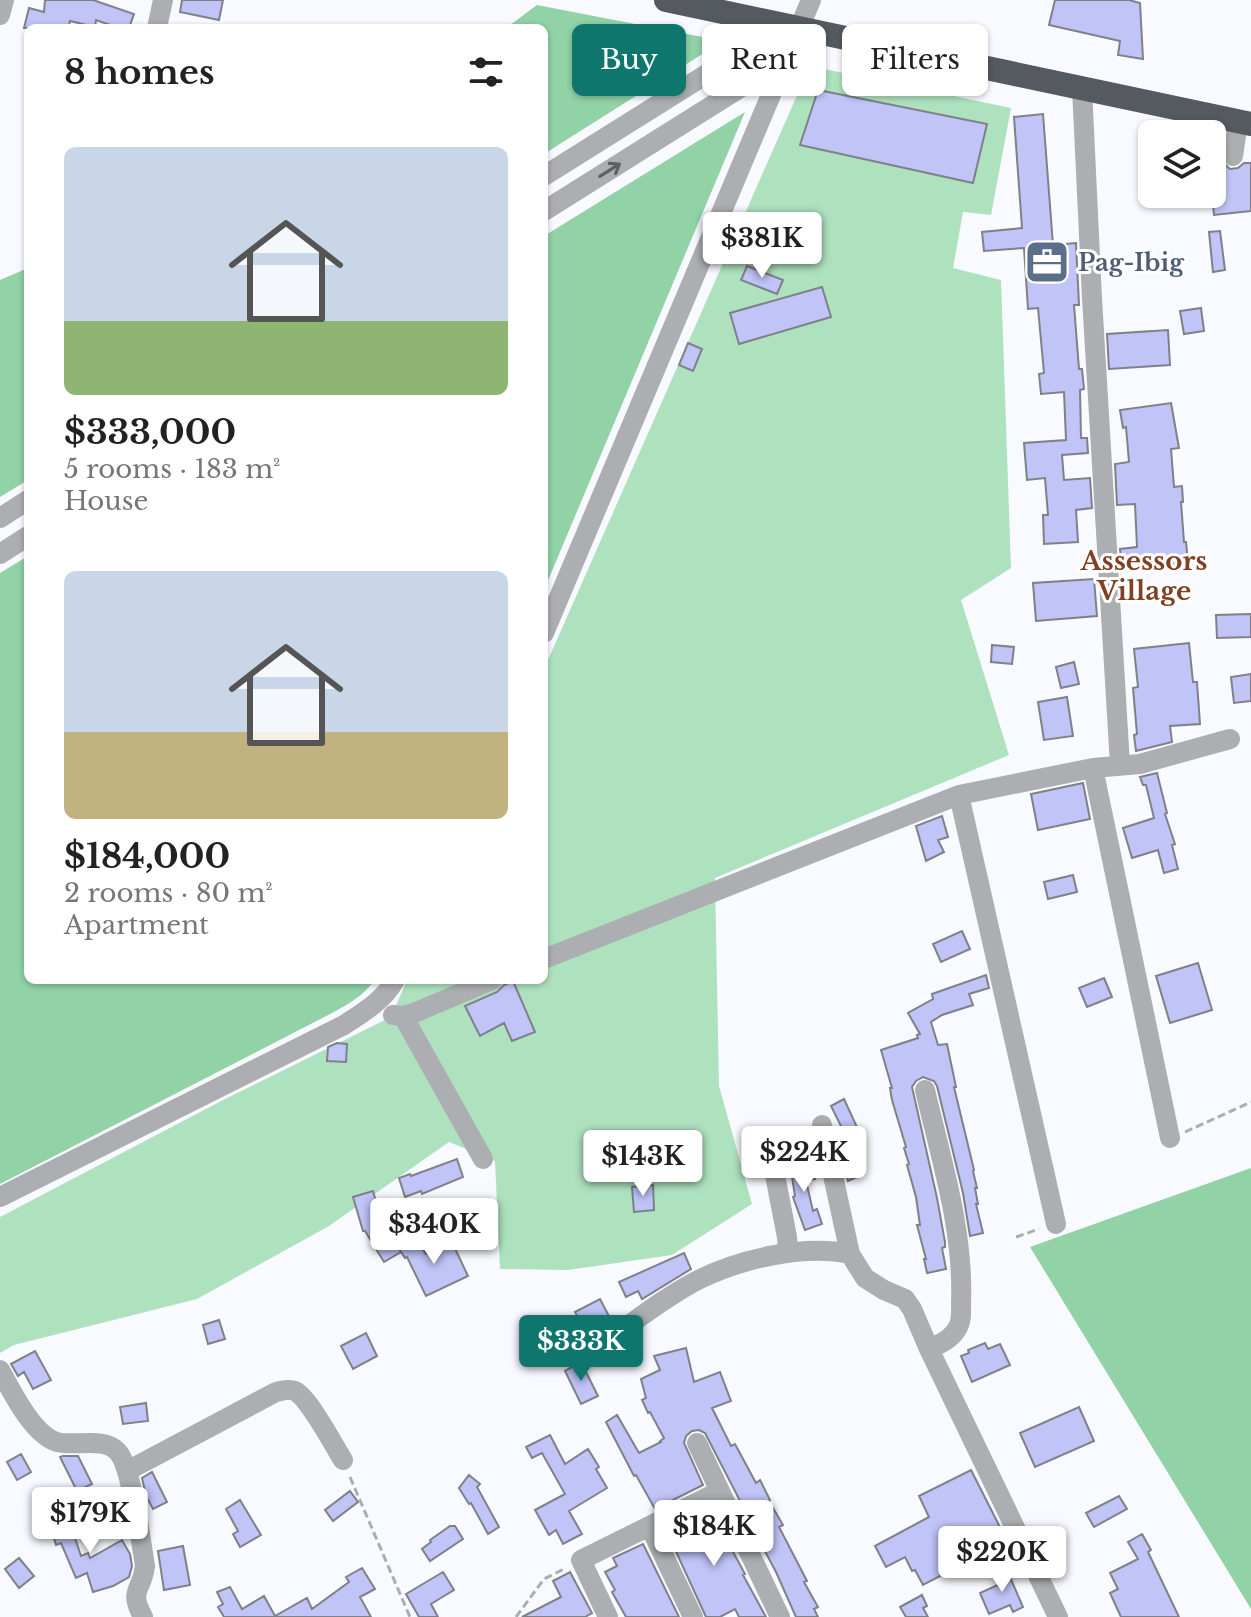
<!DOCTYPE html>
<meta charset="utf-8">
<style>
:root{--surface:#fff;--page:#f2f2f2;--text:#222;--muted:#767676;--accent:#0f766e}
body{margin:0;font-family:"Libre Baskerville",serif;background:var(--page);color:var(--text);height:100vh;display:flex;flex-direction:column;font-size:30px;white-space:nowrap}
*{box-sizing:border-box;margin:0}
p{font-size:26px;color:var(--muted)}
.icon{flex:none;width:44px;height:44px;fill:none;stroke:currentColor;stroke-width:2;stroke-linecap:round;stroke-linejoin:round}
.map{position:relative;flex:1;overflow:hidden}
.sheet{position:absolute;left:24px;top:24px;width:524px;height:960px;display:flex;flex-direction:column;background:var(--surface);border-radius:12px;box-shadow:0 2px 6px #0004}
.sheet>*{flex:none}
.top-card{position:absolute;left:572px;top:24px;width:558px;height:72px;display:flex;gap:16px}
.buttons{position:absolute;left:1138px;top:120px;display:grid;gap:16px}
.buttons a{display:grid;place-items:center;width:88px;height:88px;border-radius:12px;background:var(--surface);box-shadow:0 2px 6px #0004;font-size:40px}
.price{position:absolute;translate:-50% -68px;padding:0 18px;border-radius:8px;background:#fff;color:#222;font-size:26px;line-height:52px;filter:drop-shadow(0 2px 4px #0008)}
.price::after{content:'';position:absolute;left:50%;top:48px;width:24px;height:18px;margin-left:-12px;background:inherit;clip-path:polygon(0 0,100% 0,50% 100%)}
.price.active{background:var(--accent);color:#fff}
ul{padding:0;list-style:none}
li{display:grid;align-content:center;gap:16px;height:424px;padding:0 40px}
li span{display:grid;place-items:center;height:248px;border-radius:12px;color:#555}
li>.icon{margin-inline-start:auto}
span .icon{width:144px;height:144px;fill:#fffc;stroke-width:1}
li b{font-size:34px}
h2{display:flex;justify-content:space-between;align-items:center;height:96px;padding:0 40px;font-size:34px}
.pill{padding:0 28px;border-radius:12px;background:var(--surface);box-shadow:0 2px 6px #0004;font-size:28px;line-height:72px}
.pill.active{background:var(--accent);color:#fff}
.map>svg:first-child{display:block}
.green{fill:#aee2bf}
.forest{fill:#91d2a7}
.building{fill:#c0c4f7;stroke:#7f8088;stroke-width:2}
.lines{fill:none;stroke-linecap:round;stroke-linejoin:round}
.path{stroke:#acadb2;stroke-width:3;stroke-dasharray:8 4;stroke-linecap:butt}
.minor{stroke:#acaeb1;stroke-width:20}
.highway{stroke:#555960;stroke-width:24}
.oneway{stroke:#5e6063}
.labels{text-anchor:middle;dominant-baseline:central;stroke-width:6;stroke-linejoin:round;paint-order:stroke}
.service-label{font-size:24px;font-weight:bold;fill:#4e5e75;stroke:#fff;text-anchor:start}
.neighbourhood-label{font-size:26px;font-weight:bold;fill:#814021;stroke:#fff}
</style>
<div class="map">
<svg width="1251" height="1617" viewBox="0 0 1251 1617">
<rect width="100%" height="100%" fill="#f8faff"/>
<path class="green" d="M810,66L1011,108L991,215L963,212L953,268L1001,280L1011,568L961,600L1009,755L715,878L719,1086L752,1204L672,1255L568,1270L500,1269L495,1161L449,1142L329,1226L197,1299L14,1345L0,1353V1217L225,1099L391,1017L407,980H544V669Z"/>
<path class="forest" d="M537,5L723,41L544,154V28H506Z
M745,112L544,590V236Z
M28,268V480L0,497V280Z
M28,556V980H375C364,995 349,1004 332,1013L0,1184V573Z
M1251,1168V1609L1030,1247Z"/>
<path class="building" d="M45,0H93L134,14L129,28H119L96,20L95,27L70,21L68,28H24L29,8L44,12Z
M182,0H223L219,20L180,12Z
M1055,0H1129L1140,3L1143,59L1118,55L1120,41L1049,25Z
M818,90L987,124L973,183L800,145Z
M1043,114L1053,245L1076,243L1079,305H1074L1079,369H1082L1084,389L1080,390L1081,438H1087L1088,453L1062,455L1064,480L1090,478L1092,508L1076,510L1078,542L1044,544L1043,515H1048L1045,478L1027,480L1024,443L1066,440L1064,392L1041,394L1039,374L1044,373L1038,308L1028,309L1024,248L984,251L982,232L1022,228L1014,117Z
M1212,153L1220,154L1221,161L1230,169L1238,168L1244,163H1251V211L1214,215L1212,196Z
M1220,231L1225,270L1213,272L1209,232Z
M747,266L783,280L777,294L741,280Z
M822,287L831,317L739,344L730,313Z
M1201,308L1204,331L1184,334L1180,311Z
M1168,330L1170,365L1109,369L1107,334Z
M688,343L702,349L693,371L679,365Z
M1171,403L1179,448L1171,449L1174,487L1182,486L1183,502H1181L1184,542H1186L1188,562L1122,569L1120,549L1137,547L1135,504L1117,505L1115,464L1129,462L1126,427L1123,428L1120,410Z
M1094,579L1097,616L1036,621L1033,583Z
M1251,614V637L1217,638L1216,615Z
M1189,643L1193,682H1197L1200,724L1170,726L1172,742L1136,751L1134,735L1137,734L1133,688L1138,687L1134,649Z
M992,645L1014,647L1012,664L991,662Z
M1074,662L1079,684L1061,688L1056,667Z
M1251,674V701L1234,703L1231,677Z
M1067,697L1073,736L1044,740L1038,702Z
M1157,773L1167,813L1165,814L1175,844L1172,845L1178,869L1164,873L1158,850L1132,858L1123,828L1154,818L1146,785H1143L1140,777Z
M1083,783L1090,819L1038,830L1031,794Z
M942,816L948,837L938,840L944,852L926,861L916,826Z
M1073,875L1077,892L1048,899L1044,882Z
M962,931L970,949L941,962L933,944Z
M1198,963L1212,1010L1170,1023L1156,976Z
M986,975L989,988L969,994L973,1005L942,1015L931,1022L938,1045L947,1044L956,1087H954L974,1170L973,1171L977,1188H975L978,1204H976L983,1233L970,1236L963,1193L937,1086L934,1081L923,1077L916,1081L912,1087L937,1198L945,1242V1247L942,1248L946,1269L927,1273L924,1259H926L917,1225H920L916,1197L907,1165L909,1164L904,1148L906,1147L892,1100L890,1088H892L881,1050L918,1038L917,1035L920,1034L908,1013L933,999L932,994Z
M1104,978L1112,997L1087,1007L1079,988Z
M513,981L535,1032L512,1041L504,1023L480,1036L465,1006L497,992L504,985Z
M337,1043L347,1044L346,1062L327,1061L328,1047Z
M844,1099L862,1138L851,1144L863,1174L848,1181L837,1133L843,1130L831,1106Z
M457,1159L463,1177L422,1194L421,1191L405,1197L399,1178L410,1174L411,1176Z
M812,1161L815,1179L806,1181L813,1211L817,1209L822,1224L805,1230L793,1197L795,1196L790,1164Z
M653,1185L654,1210L634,1212L632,1187Z
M373,1191L387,1239L392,1237L401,1252L384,1262L365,1231H363L353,1197Z
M415,1237L426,1254L452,1242L468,1276L426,1296L407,1257L405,1258L398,1247Z
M684,1253L691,1269L642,1299L638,1291L626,1297L619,1282Z
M600,1299L626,1349L606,1360L601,1351L598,1353L575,1312Z
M219,1320L225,1339L208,1344L203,1325Z
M366,1333L377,1356L353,1369L341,1346Z
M985,1343L988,1349L1000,1344L1010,1365L972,1382L961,1356L969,1353L968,1350Z
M686,1348L694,1382L720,1372L731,1401L712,1408L731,1446L735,1444L756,1483L760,1480L770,1500L769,1501L783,1525L779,1527L807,1581L804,1582L818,1607L814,1609L818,1617H796L776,1572L750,1523L751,1522L705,1433L699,1430L692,1431L686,1436L684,1443L703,1485L655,1509L636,1475L634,1476L606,1422L617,1415L639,1453L661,1442L660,1441L664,1438L650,1412L648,1413L642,1400L646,1398L641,1379L660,1370L654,1356Z
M35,1351L51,1380L33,1389L24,1372L18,1376L11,1364Z
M581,1362L598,1396L581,1404L565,1371Z
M146,1403L148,1421L123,1424L120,1407Z
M1079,1407L1094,1441L1035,1467L1020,1433Z
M550,1435L565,1464L588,1449L599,1467L596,1469L607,1488L569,1511L582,1534L563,1544L556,1530L549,1535L535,1510L565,1494L542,1453L532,1458L526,1447Z
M21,1454L31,1472L17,1480L7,1462Z
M63,1456H78L92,1484L77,1491L60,1457Z
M971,1470L1007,1541L923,1585L915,1570L912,1571L905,1557L886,1567L875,1546L929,1517L919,1496Z
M152,1472L167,1502L153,1509L146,1496L142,1478Z
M469,1475L480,1484L477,1487L499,1527L488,1534L471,1503L469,1504L459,1488Z
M350,1491L358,1502L333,1521L325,1510Z
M1119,1496L1127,1509L1094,1527L1086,1513Z
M240,1500L261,1535L240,1547L233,1534L238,1531L226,1509Z
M57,1505L65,1528L71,1526L81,1556L88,1553L90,1558L122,1540L130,1554L132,1566L129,1577L113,1586L93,1592L87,1573L76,1578L61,1543L56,1545L49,1522L44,1524L40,1511Z
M714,1509L733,1549L732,1550L745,1574L743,1575L766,1617H739L735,1609L720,1617H706L667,1532Z
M450,1526H455L463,1539L430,1561L422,1549L431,1542L430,1540Z
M1142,1534L1151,1550L1148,1552L1179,1617H1121L1110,1593L1118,1589L1110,1573L1138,1559L1128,1542Z
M643,1544L679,1617H626L612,1592L615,1590L605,1572L617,1566L613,1558Z
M183,1546L190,1585L164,1590L158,1551Z
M19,1558L34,1576L19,1588L5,1569Z
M362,1568L375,1589L360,1597L371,1617H224L218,1607L223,1604L217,1592L230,1587L242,1609L264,1596L275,1616L307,1598L312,1609L349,1582L346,1577Z
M1006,1568L1023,1607L1013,1612L1010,1605L989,1614L980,1593L1000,1584L995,1573Z
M443,1572L454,1590L431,1604L438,1617H419L406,1594Z
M570,1572L592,1613L585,1617H522L561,1597L553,1581Z
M922,1595L927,1606L923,1608L928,1617H906L900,1607Z"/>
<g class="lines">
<path class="path" d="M1185,1132L1251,1102
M1016,1237L1039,1229
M350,1477L410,1617
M516,1617L544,1579L566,1568"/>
<path class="minor" d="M0,15L4,0
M157,28L163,0
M1082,88L1092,298L1120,765
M1233,156L1238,122
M544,176L785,25
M544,211L786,59
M0,518L28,500
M0,554L28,536
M544,633L811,0
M1093,768L1170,1138
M959,795L1056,1224
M544,959L959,795L1093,768L1140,764L1230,739
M393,1015L403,1016L414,1013L492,980
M403,1016L483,1159
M925,1090C941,1159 964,1231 961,1303C961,1311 962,1320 958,1327C952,1339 940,1344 929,1349
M822,1125L850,1254
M774,1170L787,1237L788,1252
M0,1197L344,1025C364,1012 383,1001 395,980
M629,1325C651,1309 673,1293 698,1280C740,1259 804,1244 850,1254L865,1278L884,1290L905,1299L912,1309L929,1349L1058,1617
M0,1370C12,1392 33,1435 57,1442C75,1447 104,1436 118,1452C132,1468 141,1542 145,1566C142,1592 128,1589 143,1617
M697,1443L780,1617
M127,1471L276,1392C282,1391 288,1388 295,1391C309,1398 333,1444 343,1460
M650,1527L693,1617
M608,1617L581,1560L720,1491"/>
<path class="highway" d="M666,0L1251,124"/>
</g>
<defs><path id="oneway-shaft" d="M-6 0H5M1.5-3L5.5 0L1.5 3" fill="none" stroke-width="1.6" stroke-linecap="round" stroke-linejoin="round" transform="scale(2)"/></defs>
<use class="oneway" href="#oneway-shaft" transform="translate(610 170) rotate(-32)"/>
<defs>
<g id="office-square" transform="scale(2.3)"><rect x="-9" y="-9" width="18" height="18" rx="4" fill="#5c6f8a" stroke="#fff"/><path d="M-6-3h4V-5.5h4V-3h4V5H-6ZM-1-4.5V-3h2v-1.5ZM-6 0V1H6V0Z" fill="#fff"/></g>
</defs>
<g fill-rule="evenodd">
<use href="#office-square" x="1047" y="262"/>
</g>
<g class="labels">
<g class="service-label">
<text x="1078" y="262">Pag-Ibig</text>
</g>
<g class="neighbourhood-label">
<text x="1144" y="561">Assessors<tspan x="1144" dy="30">Village</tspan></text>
</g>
</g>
</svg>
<div class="buttons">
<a><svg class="icon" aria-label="layers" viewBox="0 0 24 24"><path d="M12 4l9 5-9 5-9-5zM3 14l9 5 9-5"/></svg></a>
</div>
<b class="price" style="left:762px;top:280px">$381K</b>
<b class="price" style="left:804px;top:1194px">$224K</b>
<b class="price" style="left:643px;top:1198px">$143K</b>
<b class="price" style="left:434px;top:1266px">$340K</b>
<b class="price active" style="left:581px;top:1383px">$333K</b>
<b class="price" style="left:90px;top:1555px">$179K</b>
<b class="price" style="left:714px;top:1568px">$184K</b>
<b class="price" style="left:1002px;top:1594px">$220K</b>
<div class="top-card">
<a class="pill active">Buy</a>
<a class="pill">Rent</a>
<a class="pill">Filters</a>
</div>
<section class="sheet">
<h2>8 homes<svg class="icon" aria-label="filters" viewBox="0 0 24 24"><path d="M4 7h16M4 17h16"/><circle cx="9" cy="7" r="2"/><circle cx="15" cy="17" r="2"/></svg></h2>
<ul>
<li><span style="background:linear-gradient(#c9d6e8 70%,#8fb573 0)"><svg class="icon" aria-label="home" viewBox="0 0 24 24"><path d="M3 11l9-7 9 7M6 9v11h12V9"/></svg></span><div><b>$333,000</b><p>5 rooms · 183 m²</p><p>House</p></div></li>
<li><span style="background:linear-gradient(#c9d6e8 65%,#c2b280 0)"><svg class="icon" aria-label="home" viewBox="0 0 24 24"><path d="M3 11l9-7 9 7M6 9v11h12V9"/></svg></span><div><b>$184,000</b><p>2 rooms · 80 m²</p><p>Apartment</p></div></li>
</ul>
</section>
</div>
